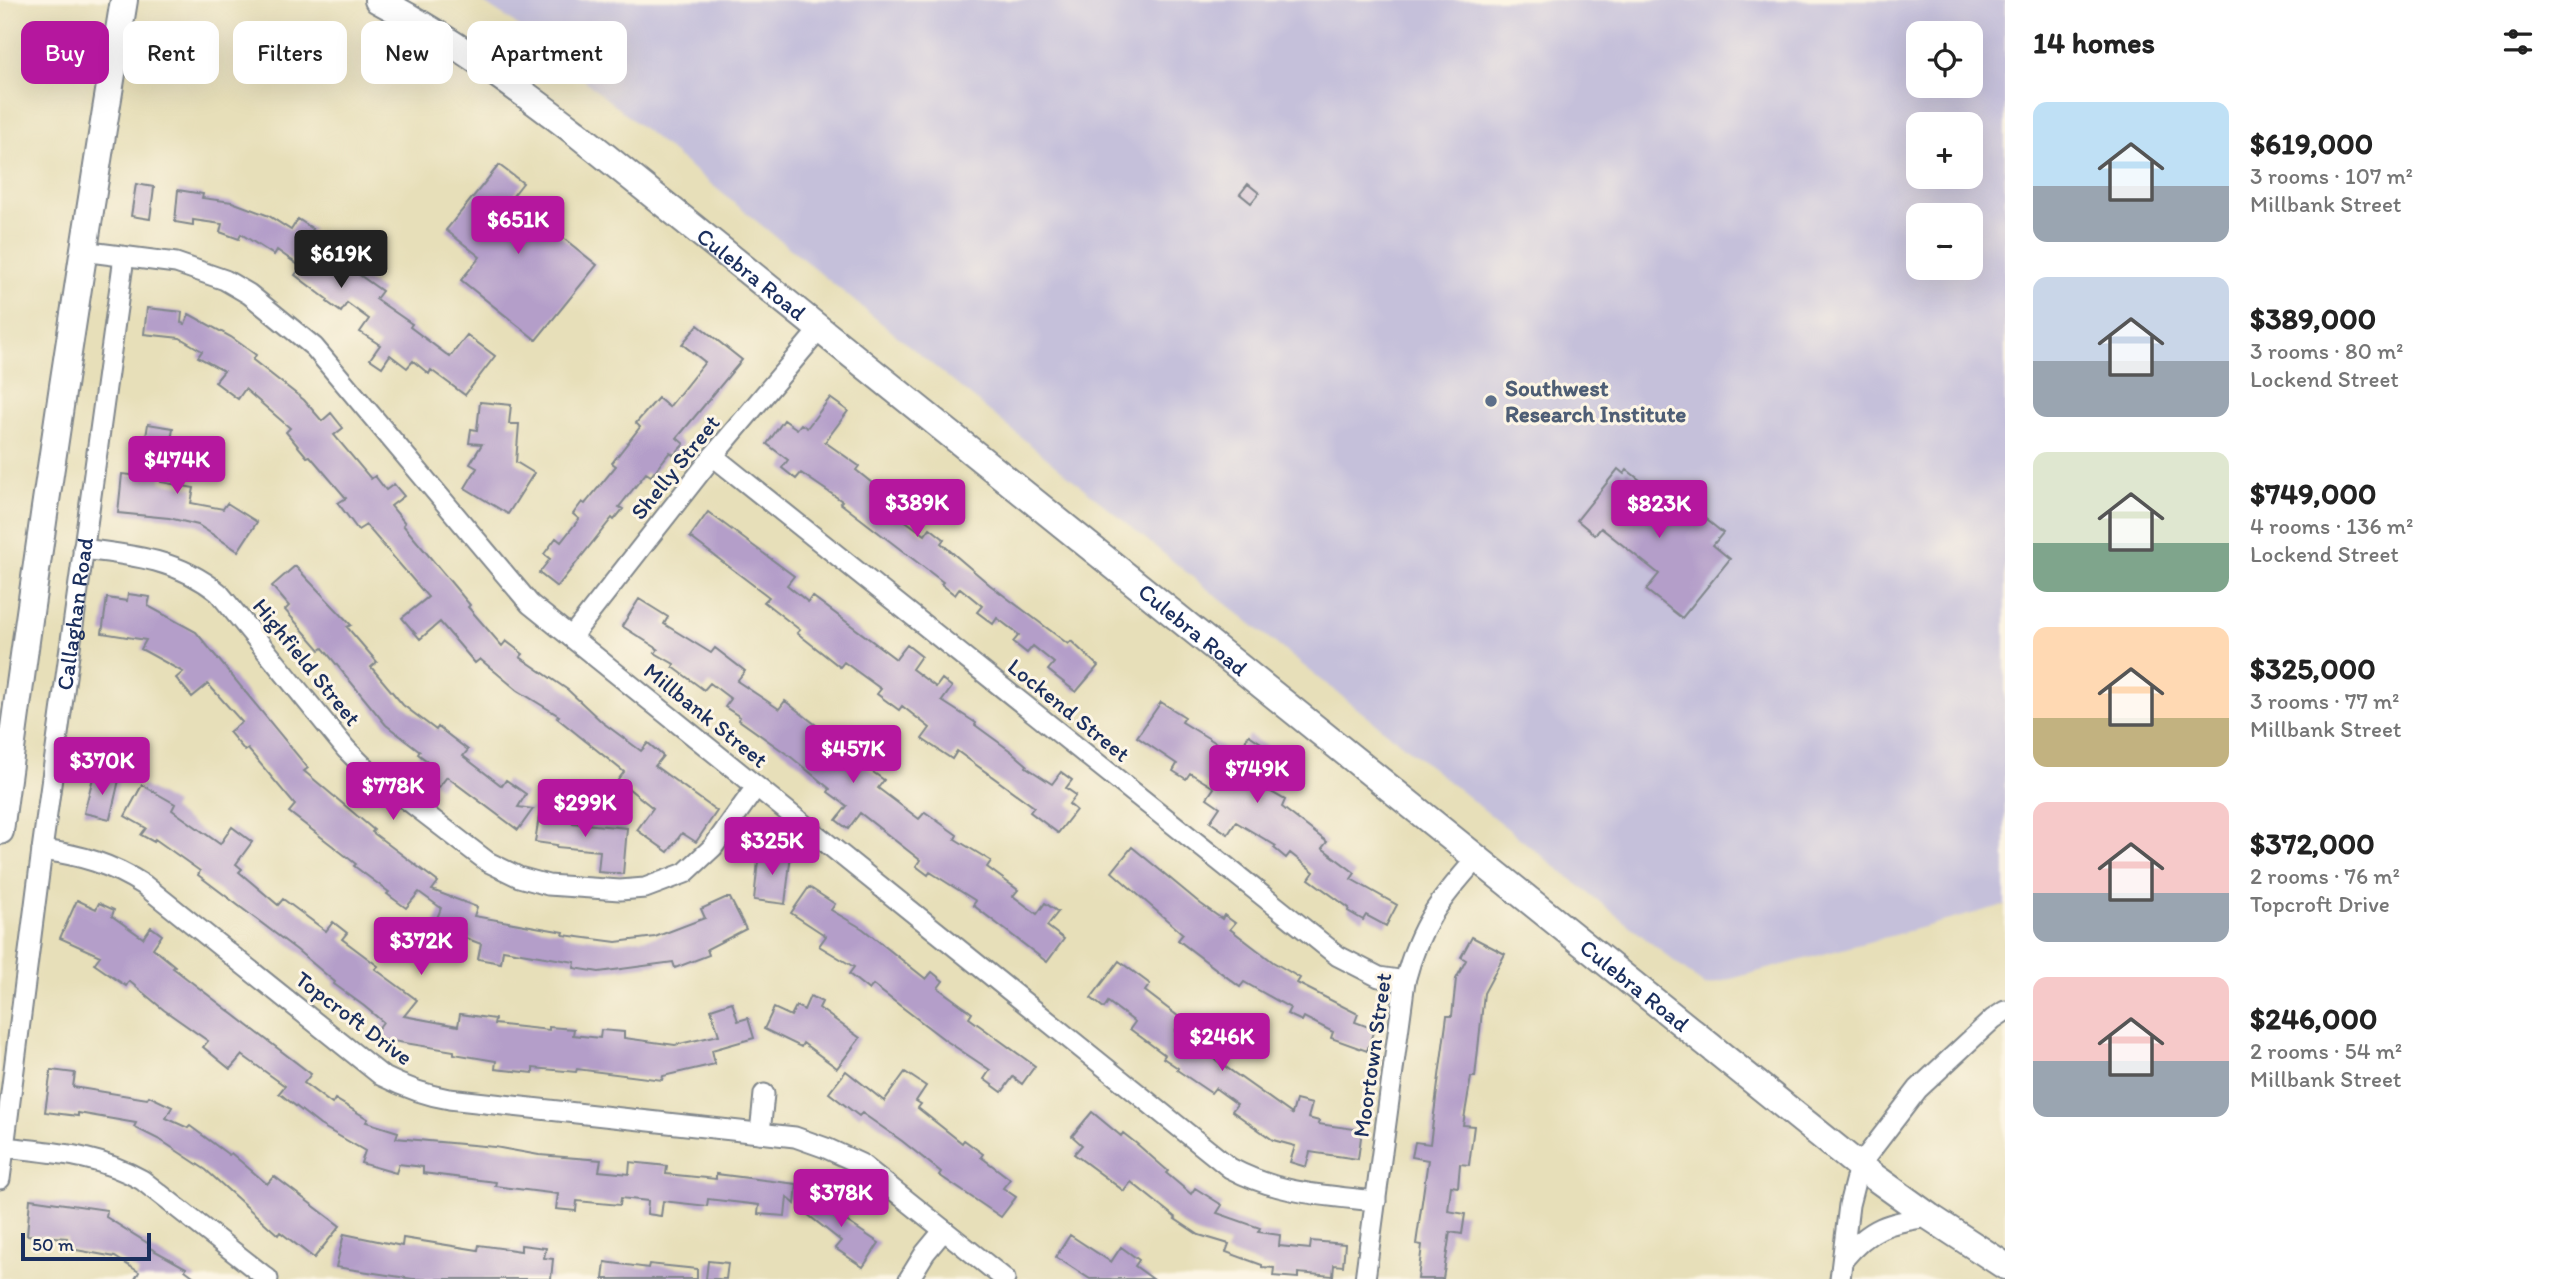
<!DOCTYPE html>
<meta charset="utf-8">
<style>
:root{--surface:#fff;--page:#f6f6f6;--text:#222;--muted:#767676;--accent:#b5179e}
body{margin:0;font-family:Itim,sans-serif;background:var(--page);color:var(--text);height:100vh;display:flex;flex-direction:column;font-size:26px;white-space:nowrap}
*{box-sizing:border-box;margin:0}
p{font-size:23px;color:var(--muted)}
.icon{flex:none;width:38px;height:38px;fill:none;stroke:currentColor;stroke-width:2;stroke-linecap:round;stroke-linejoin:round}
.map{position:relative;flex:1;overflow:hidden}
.details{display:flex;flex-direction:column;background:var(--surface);width:560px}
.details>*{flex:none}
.hud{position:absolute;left:21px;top:21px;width:665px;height:63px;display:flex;gap:14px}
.fabs{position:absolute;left:1906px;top:21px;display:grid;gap:14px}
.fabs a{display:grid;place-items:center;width:77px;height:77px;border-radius:14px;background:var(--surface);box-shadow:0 7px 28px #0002;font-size:35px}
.scale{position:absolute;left:21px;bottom:18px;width:130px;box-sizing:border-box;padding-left:7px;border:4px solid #1b2f5e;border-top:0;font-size:19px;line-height:24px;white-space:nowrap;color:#1b2f5e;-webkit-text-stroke:5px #fcf5e5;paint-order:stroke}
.price{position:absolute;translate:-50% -60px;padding:0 16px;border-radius:7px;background:var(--accent);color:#fff;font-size:23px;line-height:46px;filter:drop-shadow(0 2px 4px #0008)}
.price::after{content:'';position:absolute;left:50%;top:42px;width:21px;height:16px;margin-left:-10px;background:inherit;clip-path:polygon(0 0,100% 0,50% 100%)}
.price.current{background:#222;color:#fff}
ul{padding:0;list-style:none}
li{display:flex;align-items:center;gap:21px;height:175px;padding:0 28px}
li span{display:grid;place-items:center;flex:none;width:196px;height:140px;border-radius:14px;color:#555}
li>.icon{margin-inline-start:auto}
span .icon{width:84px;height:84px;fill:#fffc;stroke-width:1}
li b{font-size:30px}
h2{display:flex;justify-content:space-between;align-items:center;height:84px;padding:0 28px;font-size:30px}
.pill{padding:0 24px;border-radius:14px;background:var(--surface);box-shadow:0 7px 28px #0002;font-size:24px;line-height:63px}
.pill.current{background:var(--accent);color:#fff}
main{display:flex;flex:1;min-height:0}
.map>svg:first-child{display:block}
.industrial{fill:#c5c0da;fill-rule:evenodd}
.building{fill:#b49ec9}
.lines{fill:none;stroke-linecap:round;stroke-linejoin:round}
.street-casing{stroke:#81878c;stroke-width:23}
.secondary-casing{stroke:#81878c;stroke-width:30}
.street{stroke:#fff;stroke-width:19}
.secondary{stroke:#fff;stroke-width:26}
.service-dot{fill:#5c6f8a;stroke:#fcf5e5;stroke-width:2.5}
.labels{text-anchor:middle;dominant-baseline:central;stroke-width:6;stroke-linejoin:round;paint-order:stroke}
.street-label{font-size:23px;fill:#1b2f5e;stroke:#fcf5e5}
.service-label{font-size:23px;font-weight:bold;fill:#4e5e75;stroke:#fcf5e5;text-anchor:start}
</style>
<main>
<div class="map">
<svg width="2005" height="1279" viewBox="0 0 2005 1279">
<rect width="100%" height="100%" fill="#fcf5e5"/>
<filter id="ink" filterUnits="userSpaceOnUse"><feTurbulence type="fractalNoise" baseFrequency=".0143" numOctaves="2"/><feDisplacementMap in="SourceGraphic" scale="14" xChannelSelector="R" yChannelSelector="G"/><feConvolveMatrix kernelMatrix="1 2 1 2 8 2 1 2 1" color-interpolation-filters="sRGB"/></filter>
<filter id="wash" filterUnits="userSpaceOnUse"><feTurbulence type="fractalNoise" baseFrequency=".00686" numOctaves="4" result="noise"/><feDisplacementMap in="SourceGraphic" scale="28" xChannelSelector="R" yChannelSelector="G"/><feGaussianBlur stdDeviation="1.57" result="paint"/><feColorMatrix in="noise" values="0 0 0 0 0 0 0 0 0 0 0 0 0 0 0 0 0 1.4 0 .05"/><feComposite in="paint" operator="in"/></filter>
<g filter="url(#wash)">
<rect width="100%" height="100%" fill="#e7dfb9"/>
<path class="industrial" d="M479,0H2005V905L1705,986L1196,580L510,20ZM1918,33H1970V86H1918ZM1918,124H1970V177H1918ZM1918,215H1970V268H1918Z"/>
<g id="blocks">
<path class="building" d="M499,165L523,183L512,197L597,265L536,340L461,280L480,257L446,230Z
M136,184L154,187L150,219L131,216Z
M1248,184L1259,193L1251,203L1240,194Z
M178,190L203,194L202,198L232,202L269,216L291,230L298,219L313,229L304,242L307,244L306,247L346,277L351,269L382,291L376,299L412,324L410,327L450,357L467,335L495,356L465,395L431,370L429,374L413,361L407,368L390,355L382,367L370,359L380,345L360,332L369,319L347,303L341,312L327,302L328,300L295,275L301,267L277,250L274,255L241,234L239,239L220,232L222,224L193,220V225L175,222Z
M147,308L182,312L181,323L185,324L189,314L231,337L256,355L253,360L304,400L322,421L331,413L343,428L334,435L371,479L375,476L386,490L394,484L404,496L391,506L405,523L403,525L470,605L468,607L502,646L506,641L523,654L520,657L568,690L602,722L641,751L648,743L663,756L655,766L717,811L696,842L682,833L668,852L637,830L653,808L618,780L624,772L557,718L559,716L517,690L480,659L475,663L440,622L420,639L402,618L428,597L366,525L358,530L338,503L346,498L310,456L307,457L286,432L290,428L245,389L238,399L215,382L224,371L198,357L202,351L180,338L144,334Z
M698,325L742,360L677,438L684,444L674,455L670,452L651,476L646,473L619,507L623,509L614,520L612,518L557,587L539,573L550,559L544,554L556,538L561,542L579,519L573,514L582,502L585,504L616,466L612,463L640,427L636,423L658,398L669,407L705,362L682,344Z
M830,398L848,411L825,442L859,466L856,470L888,496L882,504L925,535L930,528L944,539L941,543L990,585L1068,644L1071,641L1098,666L1076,692L1048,670L1054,663L1033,646L1027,653L1013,642L1019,635L997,618L993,624L977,612L982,606L960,588L955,595L941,584L943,582L840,503L842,501L801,473L796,479L782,468L788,460L767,444L784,420L797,429L801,424L807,428Z
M480,402L511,405L509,424H519L516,462L534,473L508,514L465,488L477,468L470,464L482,444L469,443L471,429L477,430Z
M148,424L173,428L169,456L164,455L161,482L194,488L191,503L223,509L227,503L257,522L238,551L198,525L169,518L118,513L122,474L140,476Z
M1618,469L1624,474L1627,470L1640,480L1636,484L1678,517L1688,505L1723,533L1713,545L1730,559L1682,618L1646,590L1659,574L1601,528L1595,535L1577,520Z
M708,512L794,576L787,585L808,602L812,596L896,659L907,645L921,656L912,669L936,687L942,679L952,687L942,701L976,723L975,725L1012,752L1027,765L1026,767L1052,784L1061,772L1072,780L1066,788L1076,795L1069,804L1076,810L1058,833L1030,812L1034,807L957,751L952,759L922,739L930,728L902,706L899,710L877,694L881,689L844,662L840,667L797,633L800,630L764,602L769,597L690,537Z
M295,566L351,625L347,627L377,662L371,667L403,705L436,730L438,727L468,750L463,756L502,786L506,780L526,794L518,807L533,809L518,830L447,777L439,787L422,775L431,764L418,754L420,751L386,725L323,648L320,650L285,610L289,606L272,586Z
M128,594L150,597L148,606L196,632L308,768L304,771L374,830L372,832L438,882L432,890L477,907L474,916L564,932L563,935L616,942L655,937L705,918L701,909L725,898H730L746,929L707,949L709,955L675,968L673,962L599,972L574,968L575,962L503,950L501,963L478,959L481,944L434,926L441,908L419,892L406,908L387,894L389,892L354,866L356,864L289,812L295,805L248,749L245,751L229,732L242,722L208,684L192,697L176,678L183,672L141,649L146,640L102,633L107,598L127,601Z
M639,599L668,617L664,624L711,653L715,648L745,671L737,681L779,709L785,701L816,725L811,732L849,763L853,758L884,780L878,788L919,819L925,812L957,835L955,839L991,861L987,867L1018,890L1013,896L1037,914L1045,903L1058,912L1047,926L1064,939L1047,962L973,905L976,901L930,872L928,875L916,866L920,860L860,813L848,829L836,820L847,806L828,792L830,789L791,757L739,720L740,717L725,707L731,699L710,683L704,690L673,667L674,664L655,653L658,649L622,626Z
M1161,702L1185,717L1182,722L1236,755L1249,735L1279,755L1259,785L1285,800L1282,807L1327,842L1322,848L1355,873L1351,879L1397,905L1386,926L1366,915L1363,920L1348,911L1349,908L1309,879L1314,872L1290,853L1286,858L1274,848L1276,846L1236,822L1228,834L1210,822L1220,807L1207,798L1214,788L1190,773L1186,779L1173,771L1177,764L1137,737Z
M94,774L119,780L110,819L84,813Z
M142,785L175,804L172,810L220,844L232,827L252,842L236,864L242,869L239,872L278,905L283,899L326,931L333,922L347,933L342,939L378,966L375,969L417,1000L404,1016L458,1026L460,1014L495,1019L494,1024L549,1030V1027L574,1029L573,1035L600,1038L601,1030L624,1032V1038L675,1045L719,1035L711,1009L732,1002L738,1021L748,1018L754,1038L712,1050L715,1064L663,1076L662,1080L577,1069L576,1072L533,1068V1073L495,1069L496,1061L454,1054V1051L387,1040L385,1043L374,1034L383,1022L364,1006L334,984L335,982L297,950L198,875L200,871L155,839L154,842L141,835L146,828L125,816Z
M540,810L574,816L573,823L627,828L623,874L598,872L600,851L556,847L557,845L535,842Z
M1132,847L1201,904L1222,919L1224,915L1235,923L1230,929L1273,962L1300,978L1297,983L1358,1014L1355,1022L1374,1029L1367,1051L1331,1038L1333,1032L1304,1017L1302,1021L1287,1014L1290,1008L1244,982L1240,987L1178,940L1183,934L1112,872Z
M759,851L791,854L785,904L754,900Z
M809,887L835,904L831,910L863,929L926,979L932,972L943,981L938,988L972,1013L969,1018L1035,1066L1022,1084L1013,1077L1002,1092L984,1079L990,1070L945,1040L873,985L869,990L849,974L854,967L819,946L826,936L791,913Z
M77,900L96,909L99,903L114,910L112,916L143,938L151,927L162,935L153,948L175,966L173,968L311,1074L304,1083L332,1104L335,1099L368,1119L366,1122L398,1132L396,1138L495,1147L539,1155L601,1160L599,1171L629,1174L630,1162L667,1166L666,1174L716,1179V1174L797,1184L795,1204L787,1197L785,1216L758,1214L759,1205L708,1199L707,1206L663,1201L661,1216L647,1214L648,1201L621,1198L620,1205L577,1201L576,1211L556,1209L558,1194L495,1186L496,1182L423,1173V1167L399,1164L396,1173L361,1163L365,1151L320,1125L279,1093L285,1086L242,1055L230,1069L203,1047L208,1041L164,1010L129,981L126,986L94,964L100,956L60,938Z
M1472,937L1505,954L1484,993L1475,1077H1471L1463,1125L1474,1126L1469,1165L1460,1164L1458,1187L1451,1186L1448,1211L1465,1214L1462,1234L1450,1232L1443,1279H1418L1422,1245L1416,1244L1428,1160L1412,1157L1415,1142L1430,1144L1447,1016H1452L1456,979L1466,960L1461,957Z
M1119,961L1150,984L1145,991L1183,1020L1175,1031L1292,1114L1296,1100L1312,1104L1308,1118L1319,1121L1318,1124L1362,1130L1358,1159L1310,1152L1306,1167L1290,1162L1295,1146L1273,1140L1232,1111L1237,1104L1215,1088L1211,1093L1177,1070L1178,1068L1163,1058L1165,1055L1130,1029L1135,1022L1108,1002L1104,1008L1091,998Z
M810,996L822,1002L819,1008L860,1038L837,1068L803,1043L801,1047L764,1029L774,1008L791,1016L796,1006L804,1010Z
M51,1070L75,1073L73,1087L147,1099L149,1096L172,1107L166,1118L188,1128L190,1126L229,1155L231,1153L267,1184L274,1176L340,1226L314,1258L280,1232L278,1235L206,1170L162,1141L134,1127L136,1123L78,1113V1116L45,1112Z
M846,1071L884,1101L905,1072L926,1086L916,1101L921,1104L918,1108L962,1143L964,1140L983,1154L981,1157L1010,1179L1003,1188L1016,1197L1001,1217L939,1175L941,1172L902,1141L862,1113L859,1116L829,1093Z
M1092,1112L1121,1136L1123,1133L1137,1144L1168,1171L1166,1173L1191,1194L1195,1188L1222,1205L1217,1213L1260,1228L1258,1232L1280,1235L1279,1246L1310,1249L1311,1241L1345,1244L1343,1266L1334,1265L1333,1276L1298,1273V1278L1273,1276L1274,1268L1262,1267V1265L1226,1252L1229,1244L1199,1235L1175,1219L1176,1218L1131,1182L1124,1191L1074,1154L1082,1145L1072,1136Z
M818,1191L849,1216L845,1220L879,1243L863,1267L835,1248L841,1241L802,1210Z
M30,1199L107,1210L106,1217L149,1244L148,1247L186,1268L185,1270L197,1279H135L139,1272L115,1257L65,1248L67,1238L27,1235Z
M344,1234L402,1246L403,1238L478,1250L479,1245L521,1251V1245L546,1248L544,1258L553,1259L551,1279H413L336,1267Z
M1070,1235L1111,1262L1121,1247L1139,1260L1135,1266L1153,1279H1090L1056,1257Z
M708,1261L728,1263L726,1279H706Z
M605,1262L648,1268L649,1264L697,1269V1279H603Z"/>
</g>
</g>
<g filter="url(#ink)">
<use href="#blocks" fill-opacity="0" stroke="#81878c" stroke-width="2"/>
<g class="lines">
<g class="street-casing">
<g id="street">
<path d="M82,251L176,263L225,280L249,294L314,347L530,604L1230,1168C1279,1194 1322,1195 1376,1201"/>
<path d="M713,456L1338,956L1379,977L1405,981"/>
<path d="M83,549C133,555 179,560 219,593L346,749L363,766L488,862L519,877L548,885L620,890L645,888L685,873L713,847L756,787"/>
<path d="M571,637L713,456L819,330"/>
<path d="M42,850C81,855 111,864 144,885L382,1076C404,1087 425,1095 449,1099L795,1137L826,1148L861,1164L1005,1279"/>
<path d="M760,1133L764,1094"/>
<path d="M4,1147C55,1153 96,1154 142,1180L268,1279"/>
<path id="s1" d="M0,1179L42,850L124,257"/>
<path d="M1843,1260C1870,1227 1889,1222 1930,1217"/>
<path d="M909,1279L925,1253L944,1230"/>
<path d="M1365,1279L1405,981C1420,924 1439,901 1477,858"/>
<path d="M1840,1279L1849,1205L1859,1166L1918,1089L1993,1019L2005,1011"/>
</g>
</g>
<g class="secondary-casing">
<g id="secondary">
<path id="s2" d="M378,0C449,37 512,84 575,132L1859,1166L1930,1217L2005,1266"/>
<path d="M0,831C37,553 78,277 124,0"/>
</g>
</g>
<use href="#street" class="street"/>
<use href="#secondary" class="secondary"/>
</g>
</g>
<circle class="service-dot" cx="1491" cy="401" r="7"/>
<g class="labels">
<g class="street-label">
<text stroke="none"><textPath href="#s2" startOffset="464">Culebra Road</textPath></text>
<text transform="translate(675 467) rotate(-51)">Shelly Street</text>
<text stroke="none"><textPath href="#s1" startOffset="570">Callaghan Road</textPath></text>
<text stroke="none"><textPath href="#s2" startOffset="1031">Culebra Road</textPath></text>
<text transform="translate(307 662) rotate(51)">Highfield Street</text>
<text transform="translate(1069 710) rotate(39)">Lockend Street</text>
<text transform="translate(706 715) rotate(39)">Millbank Street</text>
<text stroke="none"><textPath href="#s2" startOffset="1598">Culebra Road</textPath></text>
<text transform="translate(354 1018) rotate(37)">Topcroft Drive</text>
<text transform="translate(1372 1055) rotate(-82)">Moortown Street</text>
</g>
<g class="service-label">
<text x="1505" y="388">Southwest<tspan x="1505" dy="26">Research Institute</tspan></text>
</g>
</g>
</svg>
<div class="fabs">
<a><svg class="icon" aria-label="locate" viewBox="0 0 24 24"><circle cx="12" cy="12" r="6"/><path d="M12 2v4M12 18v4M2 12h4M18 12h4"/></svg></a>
<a>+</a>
<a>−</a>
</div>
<div class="scale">50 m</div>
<b class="price" style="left:518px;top:256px">$651K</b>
<b class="price current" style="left:341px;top:290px">$619K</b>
<b class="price" style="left:177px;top:496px">$474K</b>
<b class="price" style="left:917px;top:539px">$389K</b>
<b class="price" style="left:1659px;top:540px">$823K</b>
<b class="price" style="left:853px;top:785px">$457K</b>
<b class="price" style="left:102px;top:797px">$370K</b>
<b class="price" style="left:1257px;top:805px">$749K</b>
<b class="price" style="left:393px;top:822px">$778K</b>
<b class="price" style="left:585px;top:839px">$299K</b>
<b class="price" style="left:772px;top:877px">$325K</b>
<b class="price" style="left:421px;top:977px">$372K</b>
<b class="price" style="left:1222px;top:1073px">$246K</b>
<b class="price" style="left:841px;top:1229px">$378K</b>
<div class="hud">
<a class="pill current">Buy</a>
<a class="pill">Rent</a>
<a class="pill">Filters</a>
<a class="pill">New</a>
<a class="pill">Apartment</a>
</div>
</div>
<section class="details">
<h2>14 homes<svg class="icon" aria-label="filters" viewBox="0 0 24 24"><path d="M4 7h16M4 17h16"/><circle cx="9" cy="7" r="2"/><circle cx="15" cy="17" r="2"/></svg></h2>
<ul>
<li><span style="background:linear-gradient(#bfe0f5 60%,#9aa5b1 0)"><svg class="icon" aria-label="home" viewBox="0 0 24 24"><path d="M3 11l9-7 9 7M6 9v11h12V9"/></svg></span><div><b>$619,000</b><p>3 rooms · 107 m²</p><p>Millbank Street</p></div></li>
<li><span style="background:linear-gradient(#c9d6e8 60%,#9aa5b1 0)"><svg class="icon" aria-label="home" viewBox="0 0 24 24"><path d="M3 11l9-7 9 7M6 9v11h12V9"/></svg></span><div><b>$389,000</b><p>3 rooms · 80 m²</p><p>Lockend Street</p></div></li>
<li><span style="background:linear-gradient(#dfe7d0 65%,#7fa58c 0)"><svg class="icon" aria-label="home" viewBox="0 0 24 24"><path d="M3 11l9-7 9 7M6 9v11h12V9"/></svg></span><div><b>$749,000</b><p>4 rooms · 136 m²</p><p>Lockend Street</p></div></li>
<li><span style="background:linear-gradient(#ffd9b3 65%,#c2b280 0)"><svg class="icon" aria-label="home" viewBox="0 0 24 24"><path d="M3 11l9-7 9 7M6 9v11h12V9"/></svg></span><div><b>$325,000</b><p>3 rooms · 77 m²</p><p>Millbank Street</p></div></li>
<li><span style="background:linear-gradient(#f6c9c9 65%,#9aa5b1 0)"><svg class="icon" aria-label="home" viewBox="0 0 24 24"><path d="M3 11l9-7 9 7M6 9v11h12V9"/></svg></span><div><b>$372,000</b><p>2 rooms · 76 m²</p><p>Topcroft Drive</p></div></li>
<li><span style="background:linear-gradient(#f6c9c9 60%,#9aa5b1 0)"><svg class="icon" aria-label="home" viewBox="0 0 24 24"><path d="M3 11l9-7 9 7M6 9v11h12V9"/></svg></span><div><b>$246,000</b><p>2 rooms · 54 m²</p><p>Millbank Street</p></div></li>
</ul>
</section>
</main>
